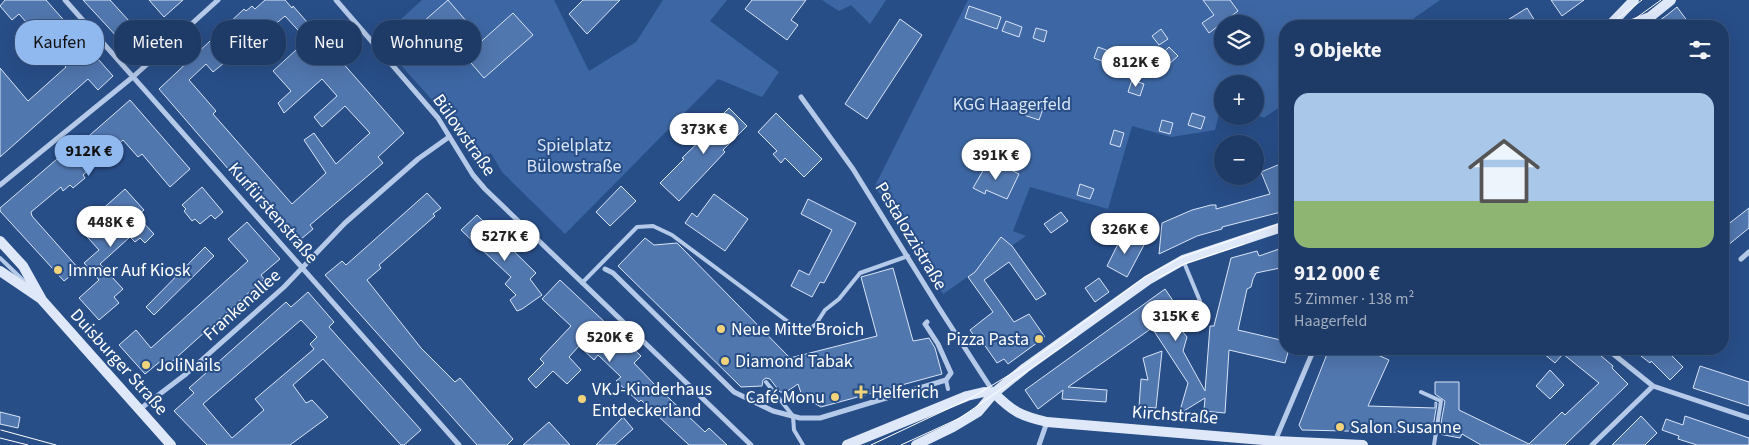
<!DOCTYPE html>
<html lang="de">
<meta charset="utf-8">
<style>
:root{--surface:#1e3a66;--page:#2b456f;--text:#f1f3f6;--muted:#a1adbf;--line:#3c547a;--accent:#90b9f0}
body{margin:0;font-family:"Source Sans 3",sans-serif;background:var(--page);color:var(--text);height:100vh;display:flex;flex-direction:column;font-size:19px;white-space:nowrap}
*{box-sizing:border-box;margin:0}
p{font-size:16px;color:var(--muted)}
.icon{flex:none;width:28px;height:28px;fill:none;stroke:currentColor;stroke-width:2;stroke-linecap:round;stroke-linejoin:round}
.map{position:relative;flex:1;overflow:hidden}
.details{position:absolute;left:1279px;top:20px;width:450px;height:335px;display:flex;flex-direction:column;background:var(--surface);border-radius:20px;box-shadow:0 5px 20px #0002,0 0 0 1px var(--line)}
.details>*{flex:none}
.banner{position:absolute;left:15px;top:20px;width:475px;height:45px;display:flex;gap:10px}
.buttons{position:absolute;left:1214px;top:15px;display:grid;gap:10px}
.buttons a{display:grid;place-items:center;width:50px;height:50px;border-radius:50%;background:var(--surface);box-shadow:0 5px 20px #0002,0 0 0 1px var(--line);font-size:25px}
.price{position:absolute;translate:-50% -42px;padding:0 11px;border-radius:18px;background:#fff;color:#222;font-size:16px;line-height:32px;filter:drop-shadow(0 1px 2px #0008)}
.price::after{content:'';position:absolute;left:50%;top:30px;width:15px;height:11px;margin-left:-8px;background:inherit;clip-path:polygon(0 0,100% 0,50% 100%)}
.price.active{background:var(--accent);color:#111}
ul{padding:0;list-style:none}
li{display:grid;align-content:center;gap:10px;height:265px;padding:0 15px}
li+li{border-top:1px solid var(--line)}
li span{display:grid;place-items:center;height:155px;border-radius:15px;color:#555}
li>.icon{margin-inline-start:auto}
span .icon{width:90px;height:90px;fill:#fffc;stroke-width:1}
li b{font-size:21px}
h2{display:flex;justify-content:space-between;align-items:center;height:60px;padding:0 15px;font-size:21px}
.pill{padding:0 18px;border-radius:20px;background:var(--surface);box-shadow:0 5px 20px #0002,0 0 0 1px var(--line);font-size:18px;line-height:45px}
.pill.active{background:var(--accent);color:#111}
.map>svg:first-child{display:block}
.green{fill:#3d67a4;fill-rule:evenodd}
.building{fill:#5177af;stroke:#d8e5f7;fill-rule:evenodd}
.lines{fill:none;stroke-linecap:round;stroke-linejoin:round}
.lane{stroke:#b5cae9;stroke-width:4}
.street{stroke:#b5cae9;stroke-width:5}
.secondary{stroke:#dfe8f8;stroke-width:10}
.tram{stroke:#fff;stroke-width:1}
.poi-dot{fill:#f0d37b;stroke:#284e88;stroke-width:2}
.labels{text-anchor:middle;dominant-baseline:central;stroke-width:4;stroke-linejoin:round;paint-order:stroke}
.park-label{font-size:18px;fill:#d8e5f7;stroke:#284e88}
.street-label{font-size:18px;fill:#fff;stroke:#284e88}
.poi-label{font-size:18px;fill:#fff;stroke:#284e88;text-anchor:start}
</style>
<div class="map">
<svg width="1749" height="445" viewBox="0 0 1749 445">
<rect width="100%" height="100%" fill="#284e88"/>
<path class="green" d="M422,0H554L589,71L636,42L663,0H727L710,21L779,72L762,97L718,79L565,234L502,172L491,153L477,160L464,135L378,40Z
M822,0H886L870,24L851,5L839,11Z
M968,0H1440L1403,26H1285V103L1264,118L1255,114V84H1222V103L1215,130L1171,137L1132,126L1108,209L1030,187L1013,231L1026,236L943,294L875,186ZM1222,24H1255V56H1222Z"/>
<path class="building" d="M5,0H46L113,76L98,90L88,79L0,157V68L28,101L66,67L19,14L12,20L0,6Z
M83,0H110L130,22L132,20L148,36L131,52Z
M149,0H183L164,17Z
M265,0H285L292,8L293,6L404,133L378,157L383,163L310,225L313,229L294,245L159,89L244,9L246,11L252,6L255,9ZM285,16L307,40L273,71L291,91L278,103L284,113L322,79L337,96L314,117L322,127L345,106L370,133L336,164L314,133L304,140L326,173L292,204L213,114L216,111L189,80L206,64L213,72L252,40L257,36L259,38Z
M448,0L467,22L419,65L399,43Z
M583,0H620L587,34L569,14Z
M752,0H806L791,20L798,25L787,40L745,9Z
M1203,0H1230L1238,11L1209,33L1202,23L1214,15Z
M1551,0H1584L1562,16Z
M969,6L1001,17L997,29L965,18Z
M1677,7L1691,26H1652L1667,15Z
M1527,8L1538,26H1498Z
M513,13L533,35L484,78L465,56Z
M900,19L922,35L867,119L845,104Z
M1006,21L1022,27L1019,37L1002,31Z
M1036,28L1047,31L1044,42L1033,38Z
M1161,29L1168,39L1159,45L1152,36Z
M1098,47L1109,51L1105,62L1094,58Z
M1169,47L1178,56L1169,64L1161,55Z
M1132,80L1144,84L1140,96L1128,92Z
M130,100L190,169L170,187L142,154L138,157L123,140L83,175L85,178L73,188L70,185L63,191L61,187L31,212L32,216L79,269L64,281L0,211V208L64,153L66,156Z
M1022,102L1043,109L1039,120L1018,113Z
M729,108L747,126L723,150L725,152L679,201L660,183L684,159L682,158L707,134L705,132Z
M776,113L822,159L804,177L785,158L781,163L773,154L777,151L758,132Z
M1192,113L1205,117L1201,129L1188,125Z
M1162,120L1173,123L1170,134L1159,131Z
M1114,130L1124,133L1120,147L1110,144Z
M988,162L1006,171L1007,168L1019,174L1007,199L986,190L985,194L973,188Z
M1285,162V211L1222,227V229L1197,236L1159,254L1162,223L1192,210L1211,205H1216V209L1270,194L1261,172Z
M1080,184L1094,189L1090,199L1077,195Z
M621,186L636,201L610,226L596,212Z
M202,187L223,212L215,219L211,215L200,224L195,219L192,221L184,211L186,209L182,205Z
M125,189L144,210L137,216L154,234L145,243L140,238L135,242L130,237L100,264L123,289L114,297L119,303L99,320L79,298L99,280L84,263L99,250L80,229Z
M427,193L441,208L433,214L435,216L379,265L381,268L367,280L421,348L455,382L460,378L513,439L507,445H477L325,275L342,261L346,265Z
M714,194L748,219L725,251L685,223L692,213L697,217Z
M808,199L856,223L824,283L820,282L812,297L791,286L799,270L809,275L832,230L801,214Z
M1749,208V228L1722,250V229Z
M1061,212L1068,221L1051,233L1044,224Z
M477,215L536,273L530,279L542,295L522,309L517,311L510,300L516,295L505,284L511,277L461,230Z
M247,222L280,259L261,275L264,279L167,366L162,360L145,374L119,345L136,330L151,348L248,261L228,239Z
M1123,234L1144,245L1127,277L1107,266Z
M1001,237L1012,246L1046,294L1036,300L1009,262L984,280L1014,322L1029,314L1045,337L1008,364L1004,359L997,363L981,340L979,343L970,330L993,312L968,277L975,272Z
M645,238L654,245L677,243L680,246L790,358L877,336L861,277L893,268L913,341L929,338L935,348L942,374L821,407L802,396L798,384L786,392H780L770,379L766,378L763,380L762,386L741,387L618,266Z
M205,247L214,256L154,315L146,307Z
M1285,247V267L1256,273L1253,279L1251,287L1247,289L1238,330L1285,341V349H1289L1285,363L1229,350L1225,413L1204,411L1205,398L1179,414L1188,383L1152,328L1068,387L1107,390L1106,402L1062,399L1063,390L1038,409L1025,390L1165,289L1178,308L1169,315L1187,337L1183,351L1205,391L1210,326H1214L1231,258L1257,251L1259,256Z
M1099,278L1109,292L1095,302L1085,288Z
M560,280L641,356L634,363L655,385L705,432L709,428L727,445H689L641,400L639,402L616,381L621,377L598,355L594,360L579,346L569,357L581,370L567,384L553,371L536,388L528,379L544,363L540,359L571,326L542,299Z
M308,292L334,322L329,327L421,430L404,445H401L323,359L293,385L306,403L312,400L328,417L290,445H207L174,411L194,393L189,388L286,302L291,307ZM301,320L317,337L310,344L314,349L255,399L264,410L232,438L203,404Z
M1329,349H1381L1378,355L1389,360L1368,406L1435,408V402L1437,403L1432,433L1302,430L1299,425Z
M1538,349H1593L1613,366L1612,368L1628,384L1565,445H1481L1462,434L1460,438L1439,434L1445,401L1435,394V382H1459V410L1529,444L1562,412L1565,415L1599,383L1563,354L1555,363Z
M1632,349H1665L1683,367L1670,380L1651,361L1650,363Z
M1162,351L1156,408L1139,407L1141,379L1148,380L1143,358Z
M1700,366L1749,382V406L1693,388Z
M1550,370L1564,385L1550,399L1536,386Z
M0,412L20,417L18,428L0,424Z
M1641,416L1657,433L1645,445H1612Z
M1685,416L1749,438V445H1697L1678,439L1679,436L1662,430L1666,419L1683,425Z
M623,417L633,429L615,445H596Z
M549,422L570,445H523Z"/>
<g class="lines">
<path class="lane" d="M0,258L27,284
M1183,260L1200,301L1197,310
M582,283L637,227L653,226L672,235L799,330L810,329L816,324L825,310L839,299L860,273L908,256
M946,380L948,389
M766,382L793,416L794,430L803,445
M1421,392L1441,401L1434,445"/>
<path class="street" d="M65,0L459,445
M336,0L438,118L473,175L485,189L751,445
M801,97L853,169L939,308L994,393
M0,185L134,76L218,0
M1741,259L1749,252
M605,269L613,273L734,392L773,411L800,418H820L946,380L951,373L938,344L925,324L927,322
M1607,349L1653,386L1749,418
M140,409L186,374L284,287L345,223L418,159L449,137
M1275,441L1314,349
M1039,445L1047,422
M1592,445L1653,386"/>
<path class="secondary" d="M1609,26L1634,0
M1628,26L1650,17L1671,0
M0,241L23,266L42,300L171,445
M0,271L40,298
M994,393C1013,412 1021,416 1047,422L1275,441L1363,445
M847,445L967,396L984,392L994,393
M916,445L953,427L978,412L994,393L1025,368L1148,280L1183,260L1285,226"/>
<path class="tram" d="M1608,26L1642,0
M1625,26L1661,0
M1158,278L1184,264L1244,244
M1,430L56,445
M0,438L28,445
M871,445L971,398L1024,366L1145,277L1182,257L1285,222
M901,445L960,418L1077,336"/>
</g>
<g class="poi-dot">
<circle cx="58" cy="270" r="5"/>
<circle cx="721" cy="329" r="5"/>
<circle cx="1039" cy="339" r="5"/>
<circle cx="725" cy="361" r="5"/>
<circle cx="146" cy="365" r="5"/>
<path d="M858.5 384.5h5v5h5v5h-5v5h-5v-5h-5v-5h5z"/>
<circle cx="835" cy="397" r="5"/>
<circle cx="582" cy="399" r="5"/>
<circle cx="1340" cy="427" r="5"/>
</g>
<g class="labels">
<g class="park-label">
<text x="1012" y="104">KGG Haagerfeld</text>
<text x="574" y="145">Spielplatz<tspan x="574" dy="21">Bülowstraße</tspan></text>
</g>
<g class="street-label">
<text transform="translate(464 135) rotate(55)">Bülowstraße</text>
<text transform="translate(273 213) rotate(49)">Kurfürstenstraße</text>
<text transform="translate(911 236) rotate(59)">Pestalozzistraße</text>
<text transform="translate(242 305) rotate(-42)">Frankenallee</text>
<text transform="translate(119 362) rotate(48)">Duisburger Straße</text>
<text transform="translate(1175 415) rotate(4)">Kirchstraße</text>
</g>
<g class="poi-label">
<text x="68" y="270">Immer Auf Kiosk</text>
<text x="731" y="329">Neue Mitte Broich</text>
<text x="1029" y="339" text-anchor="end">Pizza Pasta</text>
<text x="735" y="361">Diamond Tabak</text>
<text x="156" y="365">JoliNails</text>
<text x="592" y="389">VKJ-Kinderhaus<tspan x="592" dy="21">Entdeckerland</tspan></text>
<text x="871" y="392">Helferich</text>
<text x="825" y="397" text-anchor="end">Café Monu</text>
<text x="1350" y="427">Salon Susanne</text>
</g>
</g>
</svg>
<div class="buttons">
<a><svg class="icon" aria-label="layers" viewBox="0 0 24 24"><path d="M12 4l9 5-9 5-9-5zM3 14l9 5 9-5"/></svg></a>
<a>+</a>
<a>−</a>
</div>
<b class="price" style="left:1136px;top:88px">812K €</b>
<b class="price" style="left:704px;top:155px">373K €</b>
<b class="price active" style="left:89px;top:177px">912K €</b>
<b class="price" style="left:996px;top:181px">391K €</b>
<b class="price" style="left:111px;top:248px">448K €</b>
<b class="price" style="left:1125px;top:255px">326K €</b>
<b class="price" style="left:505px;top:262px">527K €</b>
<b class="price" style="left:1176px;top:342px">315K €</b>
<b class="price" style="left:610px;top:363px">520K €</b>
<div class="banner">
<a class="pill active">Kaufen</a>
<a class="pill">Mieten</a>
<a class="pill">Filter</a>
<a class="pill">Neu</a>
<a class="pill">Wohnung</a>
</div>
<section class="details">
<h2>9 Objekte<svg class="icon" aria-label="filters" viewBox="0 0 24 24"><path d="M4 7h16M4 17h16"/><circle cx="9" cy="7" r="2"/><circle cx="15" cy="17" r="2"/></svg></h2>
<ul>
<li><span style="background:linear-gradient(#a9c7e8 70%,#8fb573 0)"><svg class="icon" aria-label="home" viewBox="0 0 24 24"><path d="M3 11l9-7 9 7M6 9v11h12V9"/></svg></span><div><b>912 000 €</b><p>5 Zimmer · 138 m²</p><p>Haagerfeld</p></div></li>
</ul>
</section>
</div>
